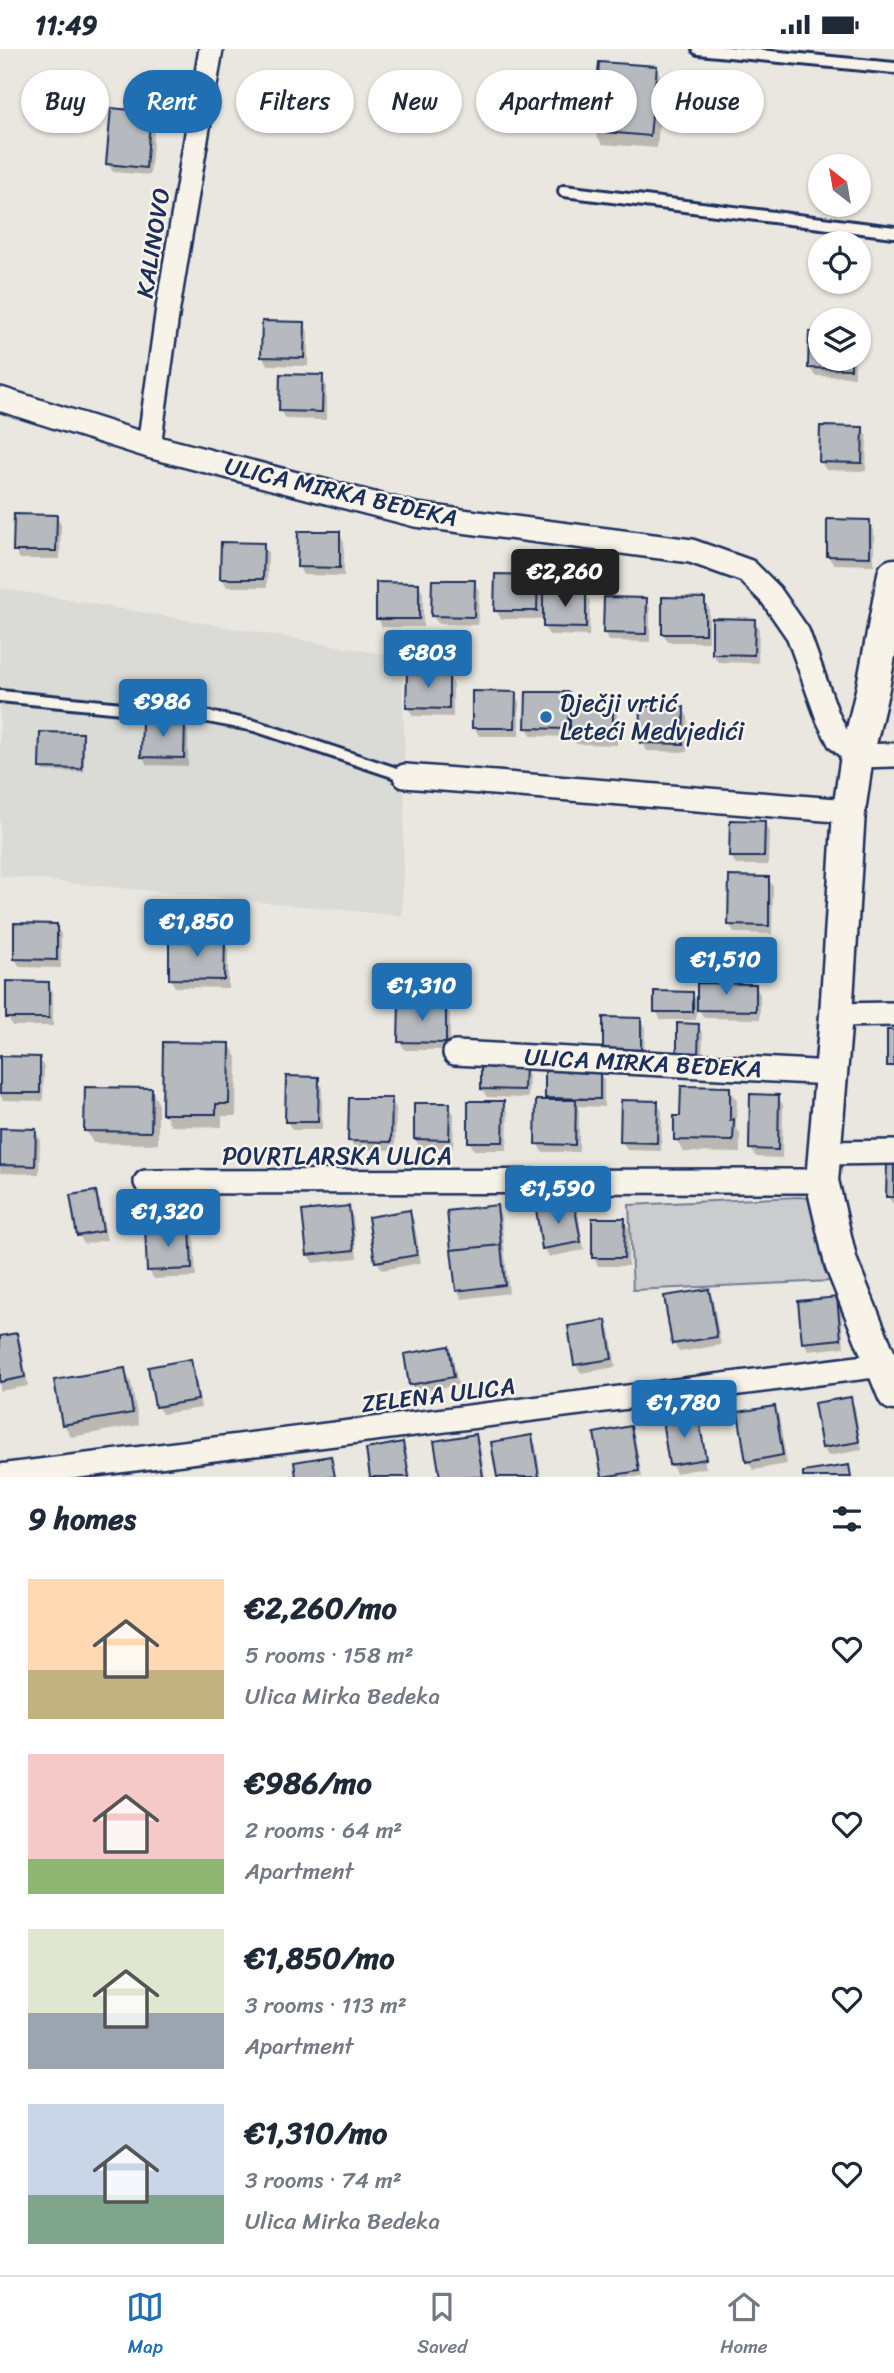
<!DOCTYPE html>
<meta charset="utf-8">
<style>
:root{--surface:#fff;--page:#f6f6f7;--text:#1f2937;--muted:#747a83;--line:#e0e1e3;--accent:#1f6fb2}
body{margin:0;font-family:Sriracha,sans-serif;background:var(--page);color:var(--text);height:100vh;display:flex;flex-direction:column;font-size:26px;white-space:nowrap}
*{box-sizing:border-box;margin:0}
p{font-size:23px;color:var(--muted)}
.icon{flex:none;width:38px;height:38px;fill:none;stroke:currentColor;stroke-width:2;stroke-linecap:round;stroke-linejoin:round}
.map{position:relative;height:1428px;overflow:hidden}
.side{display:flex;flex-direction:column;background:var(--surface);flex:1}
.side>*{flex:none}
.banner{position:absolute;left:21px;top:21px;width:852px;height:63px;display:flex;gap:14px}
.needle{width:46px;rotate:329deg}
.tools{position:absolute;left:808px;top:105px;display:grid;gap:14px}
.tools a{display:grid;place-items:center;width:63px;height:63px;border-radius:50%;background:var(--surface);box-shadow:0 2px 5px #0004;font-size:35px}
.price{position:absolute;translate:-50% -60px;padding:0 16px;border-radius:7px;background:var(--accent);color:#fff;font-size:23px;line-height:46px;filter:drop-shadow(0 2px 4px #0008)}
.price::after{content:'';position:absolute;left:50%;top:42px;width:21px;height:16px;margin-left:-10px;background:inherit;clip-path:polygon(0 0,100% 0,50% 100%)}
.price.current{background:#222;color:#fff}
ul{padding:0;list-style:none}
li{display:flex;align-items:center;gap:21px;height:175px;padding:0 28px}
li span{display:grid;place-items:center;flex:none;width:196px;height:140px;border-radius:0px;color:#555}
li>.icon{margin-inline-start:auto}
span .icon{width:84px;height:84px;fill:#fffc;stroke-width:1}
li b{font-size:30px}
h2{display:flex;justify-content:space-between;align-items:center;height:84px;padding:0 28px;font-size:30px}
.tag{padding:0 24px;border-radius:32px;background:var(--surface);box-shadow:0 2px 5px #0004;font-size:24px;line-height:63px}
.tag.current{background:var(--accent);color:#fff}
.status{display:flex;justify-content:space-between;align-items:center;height:49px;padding:0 35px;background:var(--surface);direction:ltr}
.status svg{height:19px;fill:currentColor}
.menu{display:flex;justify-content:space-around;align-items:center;height:98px;border-top:2px solid var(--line);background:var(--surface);font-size:19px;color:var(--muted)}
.menu a{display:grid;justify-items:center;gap:4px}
.menu .current{color:var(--accent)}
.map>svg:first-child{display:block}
.built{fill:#dadad6}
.green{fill:#cbcccd;stroke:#737e96;stroke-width:2}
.shadow{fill:#0003}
.building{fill:#b6babf;stroke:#1b2f5e;stroke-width:2}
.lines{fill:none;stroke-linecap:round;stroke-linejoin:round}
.lane-casing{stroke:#1b2f5e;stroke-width:16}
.street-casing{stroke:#1b2f5e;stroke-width:28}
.secondary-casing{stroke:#1b2f5e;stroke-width:37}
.lane{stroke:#f7f3e8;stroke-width:10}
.street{stroke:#f7f3e8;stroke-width:23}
.secondary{stroke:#f7f3e8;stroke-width:32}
.poi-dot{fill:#1f6fb2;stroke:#f7f3e8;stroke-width:2.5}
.labels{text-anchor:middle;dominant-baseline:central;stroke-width:5;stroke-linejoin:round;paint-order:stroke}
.street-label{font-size:24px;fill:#1b2f5e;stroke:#f7f3e8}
.poi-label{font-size:24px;fill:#1b2f5e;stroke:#f7f3e8;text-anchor:start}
</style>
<div class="status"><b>11:49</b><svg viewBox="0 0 49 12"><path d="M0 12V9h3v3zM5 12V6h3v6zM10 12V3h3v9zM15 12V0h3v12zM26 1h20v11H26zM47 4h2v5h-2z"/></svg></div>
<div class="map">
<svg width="894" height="1428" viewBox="0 0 894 1428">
<rect width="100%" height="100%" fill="#eae7e0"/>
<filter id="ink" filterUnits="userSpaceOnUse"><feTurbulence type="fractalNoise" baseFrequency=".0143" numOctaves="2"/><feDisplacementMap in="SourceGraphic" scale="14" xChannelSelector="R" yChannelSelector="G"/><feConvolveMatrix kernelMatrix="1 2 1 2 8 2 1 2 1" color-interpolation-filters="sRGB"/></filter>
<g filter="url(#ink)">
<path class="built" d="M0,539L402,608L405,727L402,867L0,827Z"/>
<path class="green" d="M798,1148L810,1149L818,1191L831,1232L633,1241L629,1156Z"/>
<path class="shadow" d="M656,19L663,32L657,99L602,95L594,82Z
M150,64L155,73L150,126L113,123L108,115Z
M304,274L308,283V317L267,316L263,308Z
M821,310H855V328L815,327L810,319Z
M322,328L326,336V371L286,370L281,362Z
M862,380L867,388L866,422L826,421L821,413Z
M56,467L61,476L60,510H20L15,501Z
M869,473L874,481V516L833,515L828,507Z
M339,484L344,493V527L303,526L299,518Z
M263,496L268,504L267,538H227L222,529Z
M537,528L542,536V543L585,544L590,552L589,587L549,586L544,578V570H501L496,561Z
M474,533L479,542L478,576L438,575L433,567Z
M418,535L423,544V578H382L378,569Z
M646,550L650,559V593L609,592L605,584Z
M704,551L709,559V593H668L663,584Z
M754,571L759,580L758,614L718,613L713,605Z
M448,625L453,634V668L413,667L408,659Z
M514,645L519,653V687H479L474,678Z
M568,645L572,653H612L617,662V696L576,695L572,688L532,687L527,679Z
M683,660L688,668L687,703L647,702L642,694Z
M184,674L188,682V717L147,716L143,707Z
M82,685L84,689V723L43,722L41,719Z
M764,773L769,782L768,816H736L731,807Z
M768,829L773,838L772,885L734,884L730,876Z
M56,877L61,885V919L20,918L15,910Z
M224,891L228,900V939L175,938L170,929Z
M48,934L53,943V977H12L8,968Z
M755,937L760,945V970L704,969L697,957L696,971H661L656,962L692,944L699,956Z
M445,957L450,965V1001H405L400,993Z
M640,970L645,979L644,1010H609Z
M698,977L703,985L702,1015H684Z
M229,995L237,1008L236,1067H222V1078L171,1077L164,1064Z
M0,1009L39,1010L44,1018L43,1052L3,1051L0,1046Z
M524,1018L529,1027L528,1049L487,1048L482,1040Z
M599,1023L604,1031V1058L577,1057L579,1061V1103H542L537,1094L549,1053L546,1049Z
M318,1029L322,1038V1081H292L287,1072Z
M729,1039L737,1052L736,1078L740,1085V1104L683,1103L676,1090L682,1069Z
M151,1041L158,1054V1095L93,1094L86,1081Z
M778,1048L783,1056L782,1109L756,1108L751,1100Z
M391,1051L396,1059L395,1101L355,1100L350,1092Z
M503,1054L508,1062L507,1101H474L469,1092Z
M657,1054L662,1062L661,1102L627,1101L622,1093Z
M449,1056L454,1065L453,1099L420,1098L415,1090Z
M0,1081L35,1082L40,1090L39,1125L0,1124Z
M894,1114V1156L888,1148Z
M95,1144L100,1152L107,1191L84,1195L79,1186Z
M573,1156L578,1164L584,1201L549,1208L544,1199Z
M496,1158L501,1166L509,1244L462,1250L457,1241Z
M348,1159L353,1168L357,1209L313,1214L308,1206Z
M409,1163L414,1171L421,1214L382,1221L377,1212Z
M624,1171L629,1180L628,1217H598L593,1208Z
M190,1179L194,1187L196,1228L154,1230L149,1222Z
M708,1242L713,1250L721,1296L679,1303L674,1295L666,1249Z
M836,1250L841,1258L844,1298L809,1302L804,1294Z
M605,1273L610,1281L616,1318L581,1324L576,1316L570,1279Z
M16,1286L21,1294L28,1337L0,1342V1288Z
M448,1299L453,1308L458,1336L416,1343L411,1335Z
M190,1312L195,1321L201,1359L162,1365L157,1357Z
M124,1321L131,1333L139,1376L71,1388L64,1375Z
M850,1350L855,1358L862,1401L828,1407L823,1398Z
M774,1359L779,1368L787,1415L753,1421L748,1412Z
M698,1367L701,1373H698L706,1419L710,1418L702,1374L710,1418L676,1424L671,1415Z
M630,1379L635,1388L642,1428H603L596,1385Z
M475,1387L480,1396L485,1428H441Z
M531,1388L536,1396L541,1428H498Z
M403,1395L407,1404L411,1428H372Z"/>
<path class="building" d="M599,13L657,17L650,87L593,82Z
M111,59L151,63L146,119L106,115Z
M262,272L305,273L304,309L261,308Z
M809,283H821V310H851V320L808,319Z
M280,325L323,326L322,363L279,362Z
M820,377L863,378L862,414L819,413Z
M14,465L57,466L56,502H13Z
M827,470L870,471V508L827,507Z
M298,482H340V519L297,518Z
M221,493L264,494L263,530H220Z
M495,525L538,526L537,562H494Z
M432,531H475L474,568L431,567Z
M376,533L419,534V570H376Z
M543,542H586V579L543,578Z
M604,548L647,549L646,585L603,584Z
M662,548L705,549V585H662Z
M712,569L755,570L754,606L712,605Z
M407,623H449V660L406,659Z
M472,642L516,643L515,679H472Z
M526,643H569L568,680L525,679Z
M570,651L613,652V688L570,687Z
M641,657L684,658L683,695L640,694Z
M142,672H185L184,709L141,708Z
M40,683L83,684L82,720L39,719Z
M730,771L765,772L764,808H729Z
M729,827L769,828V877L728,876Z
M14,874L57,875V911L14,910Z
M169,889L225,890L224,931L169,930Z
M6,932L49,933V969H6Z
M697,934L756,935V962L697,961Z
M654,942L693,943V963H654Z
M399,954L446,955V994L398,993Z
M603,968L641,969V1002H603Z
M677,974L699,975L698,1007H677Z
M887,981H894V1017H887Z
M163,993L230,994L229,1055H216V1065H162Z
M0,1007L40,1008V1044H0Z
M481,1016H525L524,1041L481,1040Z
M545,1020L600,1021V1050L545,1049Z
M286,1027L319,1028L318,1073H285Z
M681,1037L730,1038V1071L734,1070L733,1092L674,1091V1067H680Z
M85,1038L152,1039L151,1083L84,1082Z
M750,1045L779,1046L778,1101L749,1100Z
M349,1049H392L391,1093L348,1092Z
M536,1051H576L575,1096L535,1095Z
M621,1051L658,1052L657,1094L620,1093Z
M468,1052H504L503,1093H468Z
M414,1054H450L449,1091L414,1090Z
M0,1079L36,1080L35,1117L0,1116Z
M887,1112H894V1148H886Z
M96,1142L103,1182L77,1187L70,1146Z
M574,1154L581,1193L542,1200L536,1160Z
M497,1156L501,1196L451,1201L447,1162Z
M349,1157L354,1201L307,1206L302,1162Z
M410,1161L417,1206L375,1213L368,1168Z
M592,1169H625L624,1209H592Z
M190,1177L192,1220L147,1222L145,1179Z
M501,1196L505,1236L456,1242L451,1201Z
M709,1240L717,1288L672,1295L664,1247Z
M837,1248L841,1290L802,1294L798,1252Z
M606,1271L612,1310L574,1316L568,1277Z
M17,1284L25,1328L0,1333V1287Z
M449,1297L454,1328L409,1336L404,1305Z
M191,1310L198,1351L155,1358L148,1318Z
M125,1319L133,1364L62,1376L54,1331Z
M851,1348L859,1393L822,1399L814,1354Z
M775,1357L783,1406L746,1413L738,1363Z
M698,1365L706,1410L669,1416L662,1371Z
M631,1377L639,1422L602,1428L594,1384Z
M476,1385L483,1428H440L434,1392Z
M532,1386L539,1428H497L491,1393Z
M403,1393L409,1428H370L366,1400Z
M331,1407L335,1428H296L294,1413Z
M849,1416L851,1428H803V1423Z"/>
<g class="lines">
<g class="lane-casing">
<path id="lane" d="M698,0L894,19
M564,142L894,183
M0,647L203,667L255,677L405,727"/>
</g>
<g class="street-casing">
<path id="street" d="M0,350L149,397L416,466L691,502L747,522L771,546L798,585L828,669L839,691L857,707L894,706
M149,397L168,259L211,0
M405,727L849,762
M836,966L894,965
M455,1004L832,1024
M826,1104L894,1103
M146,1133L822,1132
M0,1427L882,1316"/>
</g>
<g class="secondary-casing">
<path id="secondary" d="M894,526L873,638L857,707L849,762L836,966L822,1132L841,1214L894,1345"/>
</g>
<use href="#lane" class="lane"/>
<use href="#street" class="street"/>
<use href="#secondary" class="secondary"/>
</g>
</g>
<circle class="poi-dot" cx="546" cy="668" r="7"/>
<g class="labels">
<g class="street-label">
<text transform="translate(153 194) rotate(-81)">KALINOVO</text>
<text transform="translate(341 443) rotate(13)">ULICA MIRKA BEDEKA</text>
<text transform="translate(643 1014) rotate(3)">ULICA MIRKA BEDEKA</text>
<text x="337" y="1107">POVRTLARSKA ULICA</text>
<text transform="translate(438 1346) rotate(-7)">ZELENA ULICA</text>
</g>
<g class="poi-label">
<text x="560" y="654">Dječji vrtić<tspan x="560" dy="28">Leteći Medvjedići</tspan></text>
</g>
</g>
</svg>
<div class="tools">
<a><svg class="needle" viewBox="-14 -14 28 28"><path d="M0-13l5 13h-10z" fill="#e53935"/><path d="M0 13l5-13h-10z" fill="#747a83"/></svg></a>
<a><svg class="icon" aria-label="locate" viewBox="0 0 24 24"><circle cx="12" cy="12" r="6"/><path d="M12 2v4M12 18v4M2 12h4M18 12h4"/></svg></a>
<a><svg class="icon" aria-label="layers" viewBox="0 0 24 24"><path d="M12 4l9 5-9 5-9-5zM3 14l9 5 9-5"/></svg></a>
</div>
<b class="price current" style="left:565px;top:560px">€2,260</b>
<b class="price" style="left:428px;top:641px">€803</b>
<b class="price" style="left:163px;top:690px">€986</b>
<b class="price" style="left:197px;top:910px">€1,850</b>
<b class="price" style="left:726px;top:948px">€1,510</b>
<b class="price" style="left:422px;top:974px">€1,310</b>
<b class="price" style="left:558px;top:1177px">€1,590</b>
<b class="price" style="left:168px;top:1200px">€1,320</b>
<b class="price" style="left:684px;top:1391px">€1,780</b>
<div class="banner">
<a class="tag">Buy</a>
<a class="tag current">Rent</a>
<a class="tag">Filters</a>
<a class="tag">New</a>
<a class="tag">Apartment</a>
<a class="tag">House</a>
</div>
</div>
<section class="side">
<h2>9 homes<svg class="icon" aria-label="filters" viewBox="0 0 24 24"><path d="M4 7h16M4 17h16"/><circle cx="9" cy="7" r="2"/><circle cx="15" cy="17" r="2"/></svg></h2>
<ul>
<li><span style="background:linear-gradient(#ffd9b3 65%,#c2b280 0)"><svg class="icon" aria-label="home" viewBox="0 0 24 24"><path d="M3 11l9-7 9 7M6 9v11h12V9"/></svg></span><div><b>€2,260/mo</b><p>5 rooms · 158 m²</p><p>Ulica Mirka Bedeka</p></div><svg class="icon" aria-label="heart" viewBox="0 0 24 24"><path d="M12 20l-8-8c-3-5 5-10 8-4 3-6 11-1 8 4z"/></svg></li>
<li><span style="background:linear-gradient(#f6c9c9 75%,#8fb573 0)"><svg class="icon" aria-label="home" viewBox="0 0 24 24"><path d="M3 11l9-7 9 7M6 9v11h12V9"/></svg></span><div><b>€986/mo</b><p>2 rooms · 64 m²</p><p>Apartment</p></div><svg class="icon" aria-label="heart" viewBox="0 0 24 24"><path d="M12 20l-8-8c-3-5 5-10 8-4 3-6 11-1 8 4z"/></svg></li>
<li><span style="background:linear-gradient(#dfe7d0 60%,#9aa5b1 0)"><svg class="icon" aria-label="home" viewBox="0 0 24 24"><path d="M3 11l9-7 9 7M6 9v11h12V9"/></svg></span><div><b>€1,850/mo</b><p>3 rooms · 113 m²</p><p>Apartment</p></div><svg class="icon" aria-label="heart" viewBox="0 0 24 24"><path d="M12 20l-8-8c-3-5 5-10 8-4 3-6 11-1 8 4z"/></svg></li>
<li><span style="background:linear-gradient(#c9d6e8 65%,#7fa58c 0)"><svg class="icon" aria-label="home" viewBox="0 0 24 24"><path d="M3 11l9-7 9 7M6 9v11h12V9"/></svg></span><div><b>€1,310/mo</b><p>3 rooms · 74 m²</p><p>Ulica Mirka Bedeka</p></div><svg class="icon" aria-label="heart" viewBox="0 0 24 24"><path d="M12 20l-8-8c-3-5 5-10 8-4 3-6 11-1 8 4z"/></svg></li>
</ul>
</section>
<nav class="menu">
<a class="current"><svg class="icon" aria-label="map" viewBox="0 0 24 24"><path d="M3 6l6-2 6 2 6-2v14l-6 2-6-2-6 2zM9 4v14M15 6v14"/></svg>Map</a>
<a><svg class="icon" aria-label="saved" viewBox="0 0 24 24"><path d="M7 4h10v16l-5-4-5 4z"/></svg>Saved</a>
<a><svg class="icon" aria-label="home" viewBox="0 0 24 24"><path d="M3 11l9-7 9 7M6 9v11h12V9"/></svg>Home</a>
</nav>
